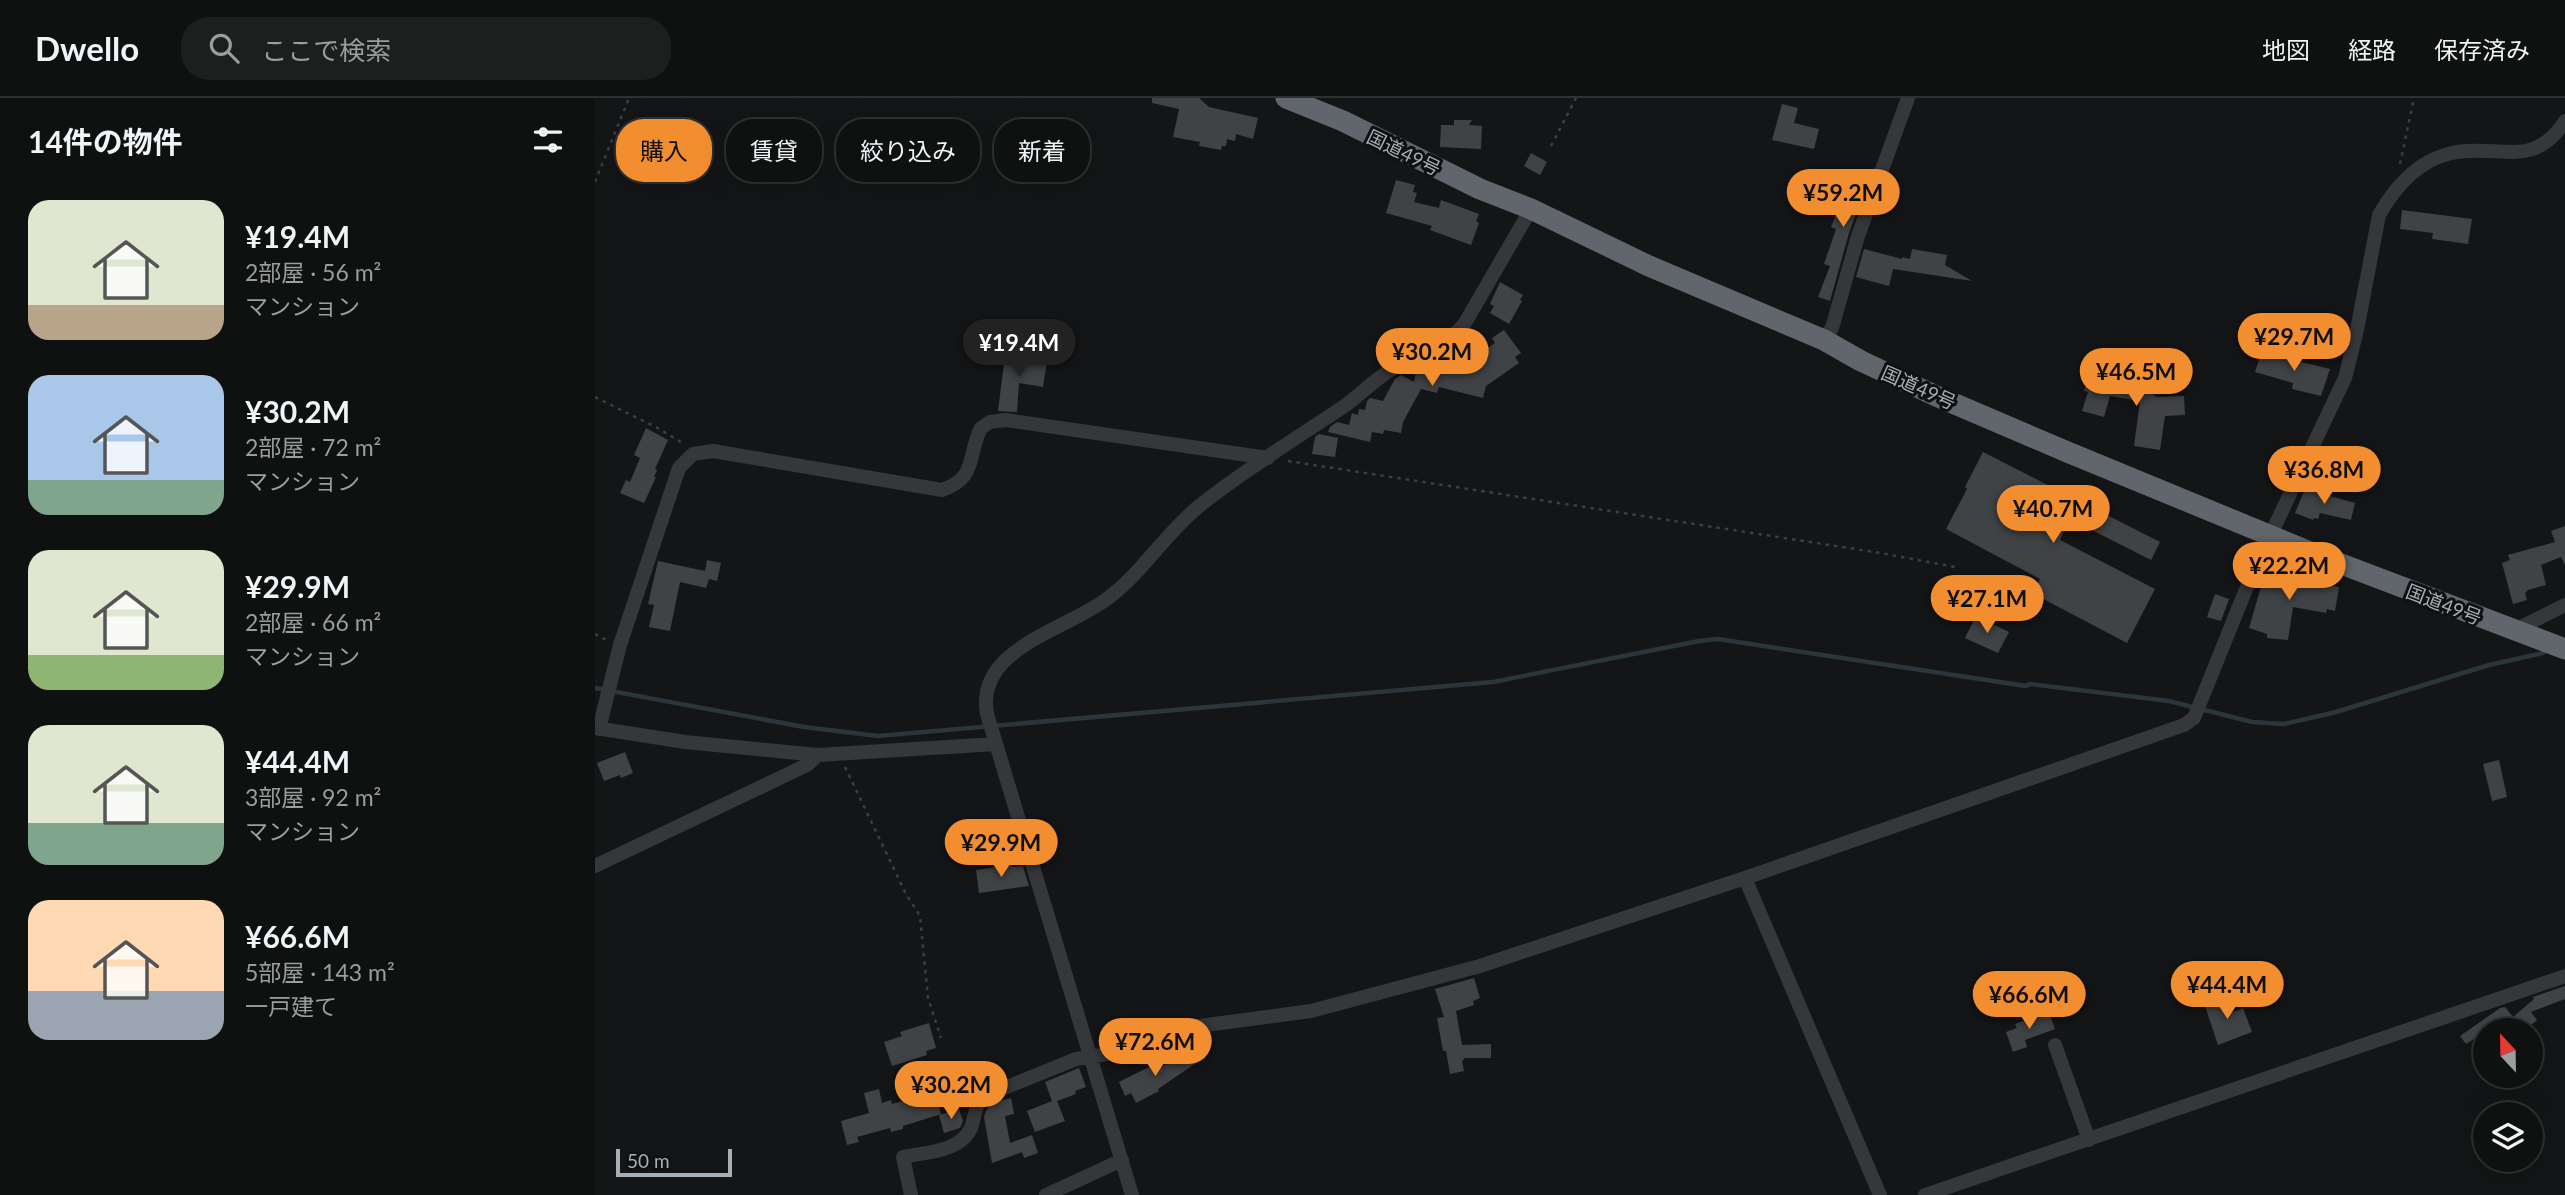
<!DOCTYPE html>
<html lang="ja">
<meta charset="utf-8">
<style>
:root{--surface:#0f1010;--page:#1d1e1e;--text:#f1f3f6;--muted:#9b9d9f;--line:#2f3030;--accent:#f28d30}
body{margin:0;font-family:Lato,"Noto Sans JP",sans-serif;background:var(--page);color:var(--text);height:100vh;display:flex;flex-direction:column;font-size:26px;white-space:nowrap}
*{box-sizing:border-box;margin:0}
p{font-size:23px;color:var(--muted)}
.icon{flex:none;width:38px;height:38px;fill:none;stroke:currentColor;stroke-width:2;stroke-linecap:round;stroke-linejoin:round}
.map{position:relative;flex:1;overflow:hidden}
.side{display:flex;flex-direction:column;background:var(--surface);width:595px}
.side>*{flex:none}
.banner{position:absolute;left:21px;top:21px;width:665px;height:63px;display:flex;gap:14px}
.needle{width:46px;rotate:338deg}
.tools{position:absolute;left:1878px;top:920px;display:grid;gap:14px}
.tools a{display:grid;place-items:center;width:70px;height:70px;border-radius:50%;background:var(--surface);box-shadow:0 7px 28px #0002,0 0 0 2px var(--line);font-size:35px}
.scale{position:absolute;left:21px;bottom:18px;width:116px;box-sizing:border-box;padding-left:7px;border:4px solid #a6aeb6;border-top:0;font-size:19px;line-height:24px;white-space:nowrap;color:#a6aeb6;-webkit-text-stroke:5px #0f1011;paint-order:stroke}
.price{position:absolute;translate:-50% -60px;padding:0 16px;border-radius:24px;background:var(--accent);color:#111;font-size:23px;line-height:46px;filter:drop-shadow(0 2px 4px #0008)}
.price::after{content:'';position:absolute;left:50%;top:42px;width:21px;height:16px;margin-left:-10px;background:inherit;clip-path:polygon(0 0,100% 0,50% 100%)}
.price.current{background:#222;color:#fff}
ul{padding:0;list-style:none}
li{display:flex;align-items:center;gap:21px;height:175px;padding:0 28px}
li span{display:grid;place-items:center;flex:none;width:196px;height:140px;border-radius:21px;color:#555}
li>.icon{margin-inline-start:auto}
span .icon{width:84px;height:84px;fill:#fffc;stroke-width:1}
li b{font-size:30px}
h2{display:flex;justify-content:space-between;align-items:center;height:84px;padding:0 28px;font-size:30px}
.tag{padding:0 24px;border-radius:28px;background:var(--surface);box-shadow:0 7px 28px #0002,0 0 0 2px var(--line);font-size:24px;line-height:63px}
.tag.current{background:var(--accent);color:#111}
header{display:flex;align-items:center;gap:42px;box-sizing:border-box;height:98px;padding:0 35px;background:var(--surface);border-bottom:2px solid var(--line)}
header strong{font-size:33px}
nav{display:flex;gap:38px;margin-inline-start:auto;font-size:24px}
.search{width:490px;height:63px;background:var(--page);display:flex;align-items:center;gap:18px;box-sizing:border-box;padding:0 24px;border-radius:28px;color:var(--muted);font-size:26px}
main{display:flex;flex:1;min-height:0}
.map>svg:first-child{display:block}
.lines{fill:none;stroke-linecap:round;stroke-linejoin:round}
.stream{stroke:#2b363a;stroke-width:4.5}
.building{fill:#404346}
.path{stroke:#3b3f42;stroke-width:2.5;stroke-dasharray:3.5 5;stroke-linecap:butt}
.minor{stroke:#35373b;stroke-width:14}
.highway{stroke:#61666c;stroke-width:21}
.labels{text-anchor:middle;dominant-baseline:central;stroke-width:6;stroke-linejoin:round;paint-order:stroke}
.street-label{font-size:19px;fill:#a6aeb6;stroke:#0f1011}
</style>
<header>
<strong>Dwello</strong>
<div class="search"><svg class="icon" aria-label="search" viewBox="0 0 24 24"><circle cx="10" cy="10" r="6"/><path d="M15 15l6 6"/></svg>ここで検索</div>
<nav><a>地図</a><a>経路</a><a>保存済み</a></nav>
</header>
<main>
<section class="side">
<h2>14件の物件<svg class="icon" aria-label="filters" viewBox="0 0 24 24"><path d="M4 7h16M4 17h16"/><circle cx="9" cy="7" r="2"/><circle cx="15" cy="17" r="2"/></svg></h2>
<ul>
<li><span style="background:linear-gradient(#dfe7d0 75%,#b9a48a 0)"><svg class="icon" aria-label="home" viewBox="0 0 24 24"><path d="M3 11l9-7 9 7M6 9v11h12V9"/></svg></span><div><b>¥19.4M</b><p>2部屋 · 56 m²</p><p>マンション</p></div></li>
<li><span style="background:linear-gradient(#a9c7e8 75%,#7fa58c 0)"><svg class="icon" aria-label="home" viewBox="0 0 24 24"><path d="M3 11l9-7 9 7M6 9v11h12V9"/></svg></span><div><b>¥30.2M</b><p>2部屋 · 72 m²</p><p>マンション</p></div></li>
<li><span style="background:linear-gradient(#dfe7d0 75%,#8fb573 0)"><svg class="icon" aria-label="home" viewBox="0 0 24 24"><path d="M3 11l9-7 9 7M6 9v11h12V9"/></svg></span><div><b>¥29.9M</b><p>2部屋 · 66 m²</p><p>マンション</p></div></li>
<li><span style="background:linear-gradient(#dfe7d0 70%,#7fa58c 0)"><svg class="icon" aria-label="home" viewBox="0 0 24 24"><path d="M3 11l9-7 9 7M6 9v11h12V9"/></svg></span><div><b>¥44.4M</b><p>3部屋 · 92 m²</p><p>マンション</p></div></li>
<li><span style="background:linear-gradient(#ffd9b3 65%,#9aa5b1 0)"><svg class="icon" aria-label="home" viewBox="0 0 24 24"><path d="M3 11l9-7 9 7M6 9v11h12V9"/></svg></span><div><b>¥66.6M</b><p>5部屋 · 143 m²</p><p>一戸建て</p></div></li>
</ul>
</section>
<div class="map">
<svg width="1970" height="1097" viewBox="0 0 1970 1097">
<rect width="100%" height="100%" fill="#141516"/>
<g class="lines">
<path class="stream" d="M0,590L209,629L283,638L898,584L1104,543L1123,541L1431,588L1435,586L1574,603L1657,624L1689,626L1741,614L1894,567L1948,555L1951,553"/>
</g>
<path class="building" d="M557,0H604L614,9L663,20L658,41L641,36L640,43L632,41L631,48H627L626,52L604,48L605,44L578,39L584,11L557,5Z
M1187,6L1203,10L1199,25L1224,31L1219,51L1177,42Z
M859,22H877L874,27L887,28L886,51L845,49L846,27H859Z
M936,55L952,64L945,77L929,68Z
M1256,73L1274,80L1254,135L1235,203L1223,199L1235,168L1229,166L1241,131L1236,129L1242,114L1237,112L1241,101L1246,102Z
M801,82L820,87L818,94L822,95L819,104L844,110L846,102L884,116L881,123L884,125L876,147L835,132L837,128L791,115Z
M1807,112L1877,121L1873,146L1837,141L1838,135L1805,131Z
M1269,151L1307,161V159L1315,161L1317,151L1352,157L1350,167L1377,183L1298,171L1294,188L1261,179Z
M905,184L928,197L925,202L927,203L914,226L895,215L899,208L895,206Z
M909,232L926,255L920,259L924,265L891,288L888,300L844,289L842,295L826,291L808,324L806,335L789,332L788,336L777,334L775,344L733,334L735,329L742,324L754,327L757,315L763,317L764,311L770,312L772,303L775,300L788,303L800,281L806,277L819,284L822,269L828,266L834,267L835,263L845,260L849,255L877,261L900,245L897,240Z
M1667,252L1686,257V259L1735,271L1726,298L1697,291L1698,285L1660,274Z
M410,257L452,263L448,289L424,285L422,314L403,313Z
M1493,278L1536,290L1537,286L1558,290L1557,296L1562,299L1589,298L1590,317L1570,318L1565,352L1539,348L1545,303L1515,298L1509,319L1487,313L1493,294L1489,293Z
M51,330L73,342L60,371L62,372L59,379H61L49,405L25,395L31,382L35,384L45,360L39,357Z
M724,336L743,340L740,359L717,356L720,339Z
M1388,354L1565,444L1556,462L1475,421L1465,442L1560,491L1532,545L1437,495L1445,481L1351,431L1372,391L1370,389Z
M1710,391L1760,405L1756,422L1725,415L1723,421L1719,420L1718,422L1700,415Z
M1970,428V467L1966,459L1946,467L1951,487L1933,492L1930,495L1932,502L1918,506L1907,465L1915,462L1913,457L1960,444L1956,433Z
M1697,461L1708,465L1702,482L1744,489L1740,513L1732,511L1731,515L1698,509L1693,542L1672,540V536L1654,530L1670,475L1689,481Z
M112,462L126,465L122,483L114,481L111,490L85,484L75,533L54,529L59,507L53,506L63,463L110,473Z
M1620,496L1634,501L1626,523L1612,519Z
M1381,518L1414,534L1403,555L1370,540Z
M30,654L38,675L26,680L25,677L9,683L2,665Z
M1904,662L1912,699L1897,703L1888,666Z
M417,767V769L428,768L434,788L384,795L381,772Z
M879,880L885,900L878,903L879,907L861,913L867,947L896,946V960H870L867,963L869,973L855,976L851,953H848L842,920L849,919L840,891Z
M1970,888V901L1936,914L1942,922L1929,933H1900L1906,928L1904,925L1871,946L1865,938L1905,910L1910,909L1918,919L1939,901L1938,899Z
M1628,898L1635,915L1648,910L1657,934L1623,947L1609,905Z
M1454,914L1460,931L1430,942L1432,949L1418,954L1411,934L1422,930L1420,926Z
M334,925L341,950L331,953L332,957L297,968L289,944L307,938L305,934Z
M593,953L601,965L563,991L564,993L541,1005L536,995L530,998L524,984L562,965L565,970Z
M369,967L373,983L359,987L354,971Z
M484,970L491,989L480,993L481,996L462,1003L470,1023L440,1034L432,1013L457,1003L450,984Z
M284,991L287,1005L296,1002L297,1006L340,994L346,1016L308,1028V1031L296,1034L295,1030L262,1039L264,1044L252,1047L246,1023L274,1015L269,995Z
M416,1000L419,1016L410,1018L415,1045L437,1037L443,1055L429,1060L427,1054L397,1065L389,1019L391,1013L397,1005Z
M364,1011L368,1023L365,1030L349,1035L344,1017Z"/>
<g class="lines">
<path class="path" d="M956,48L981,0
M1805,66L1819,0
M0,84L34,0
M0,299L61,329L89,346
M693,363L1286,455L1360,469
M0,536L12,542
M250,669L311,796L325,818L333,900L346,940"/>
<path class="minor" d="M1229,242L1237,230L1263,138L1313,0
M1920,532L1970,507
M0,630L90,644L223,657
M4,631L25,547L84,370L98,356L118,353L347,392C383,380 372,357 386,330L395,324L411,322L673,360
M0,768L212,667L223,657L401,646
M1150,780L1285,1097
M1460,947L1494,1042
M316,1097L308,1059C331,1054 365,1054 376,1030C380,1019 380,1008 387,999L481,961L512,956L596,929L716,913L885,868L1150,780L1589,627L1599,620L1658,474L1750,280L1762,232L1784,117C1800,89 1824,62 1857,55C1903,45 1938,73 1970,23
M451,1097L527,1062
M537,1097L392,616C380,550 472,532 513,500C547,475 570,436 603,409C648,373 700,341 748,309C764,298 778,283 794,273C824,254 846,253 870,225L936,111
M1330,1097L1970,878"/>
<path class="highway" d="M691,0L748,23L885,91L936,111L1054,168L1229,242L1266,263L1339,297L1470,353L1720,456L1970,551"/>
</g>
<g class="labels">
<g class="street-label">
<text transform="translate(809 54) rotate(26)">国道49号</text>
<text transform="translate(1324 289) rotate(24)">国道49号</text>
<text transform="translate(1849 506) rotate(21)">国道49号</text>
</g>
</g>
</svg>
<div class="tools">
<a><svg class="needle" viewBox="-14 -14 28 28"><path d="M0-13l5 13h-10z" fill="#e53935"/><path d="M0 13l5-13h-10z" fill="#9b9d9f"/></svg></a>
<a><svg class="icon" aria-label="layers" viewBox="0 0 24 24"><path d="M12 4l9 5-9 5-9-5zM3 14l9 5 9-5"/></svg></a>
</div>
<div class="scale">50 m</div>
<b class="price" style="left:1248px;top:131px">¥59.2M</b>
<b class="price" style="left:1699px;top:275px">¥29.7M</b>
<b class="price current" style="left:424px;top:281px">¥19.4M</b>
<b class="price" style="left:837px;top:290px">¥30.2M</b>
<b class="price" style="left:1541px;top:310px">¥46.5M</b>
<b class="price" style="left:1729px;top:408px">¥36.8M</b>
<b class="price" style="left:1458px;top:447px">¥40.7M</b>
<b class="price" style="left:1694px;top:504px">¥22.2M</b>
<b class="price" style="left:1392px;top:537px">¥27.1M</b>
<b class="price" style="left:406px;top:781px">¥29.9M</b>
<b class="price" style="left:1632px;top:923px">¥44.4M</b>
<b class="price" style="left:1434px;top:933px">¥66.6M</b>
<b class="price" style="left:560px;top:980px">¥72.6M</b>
<b class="price" style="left:356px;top:1023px">¥30.2M</b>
<div class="banner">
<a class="tag current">購入</a>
<a class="tag">賃貸</a>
<a class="tag">絞り込み</a>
<a class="tag">新着</a>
</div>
</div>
</main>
